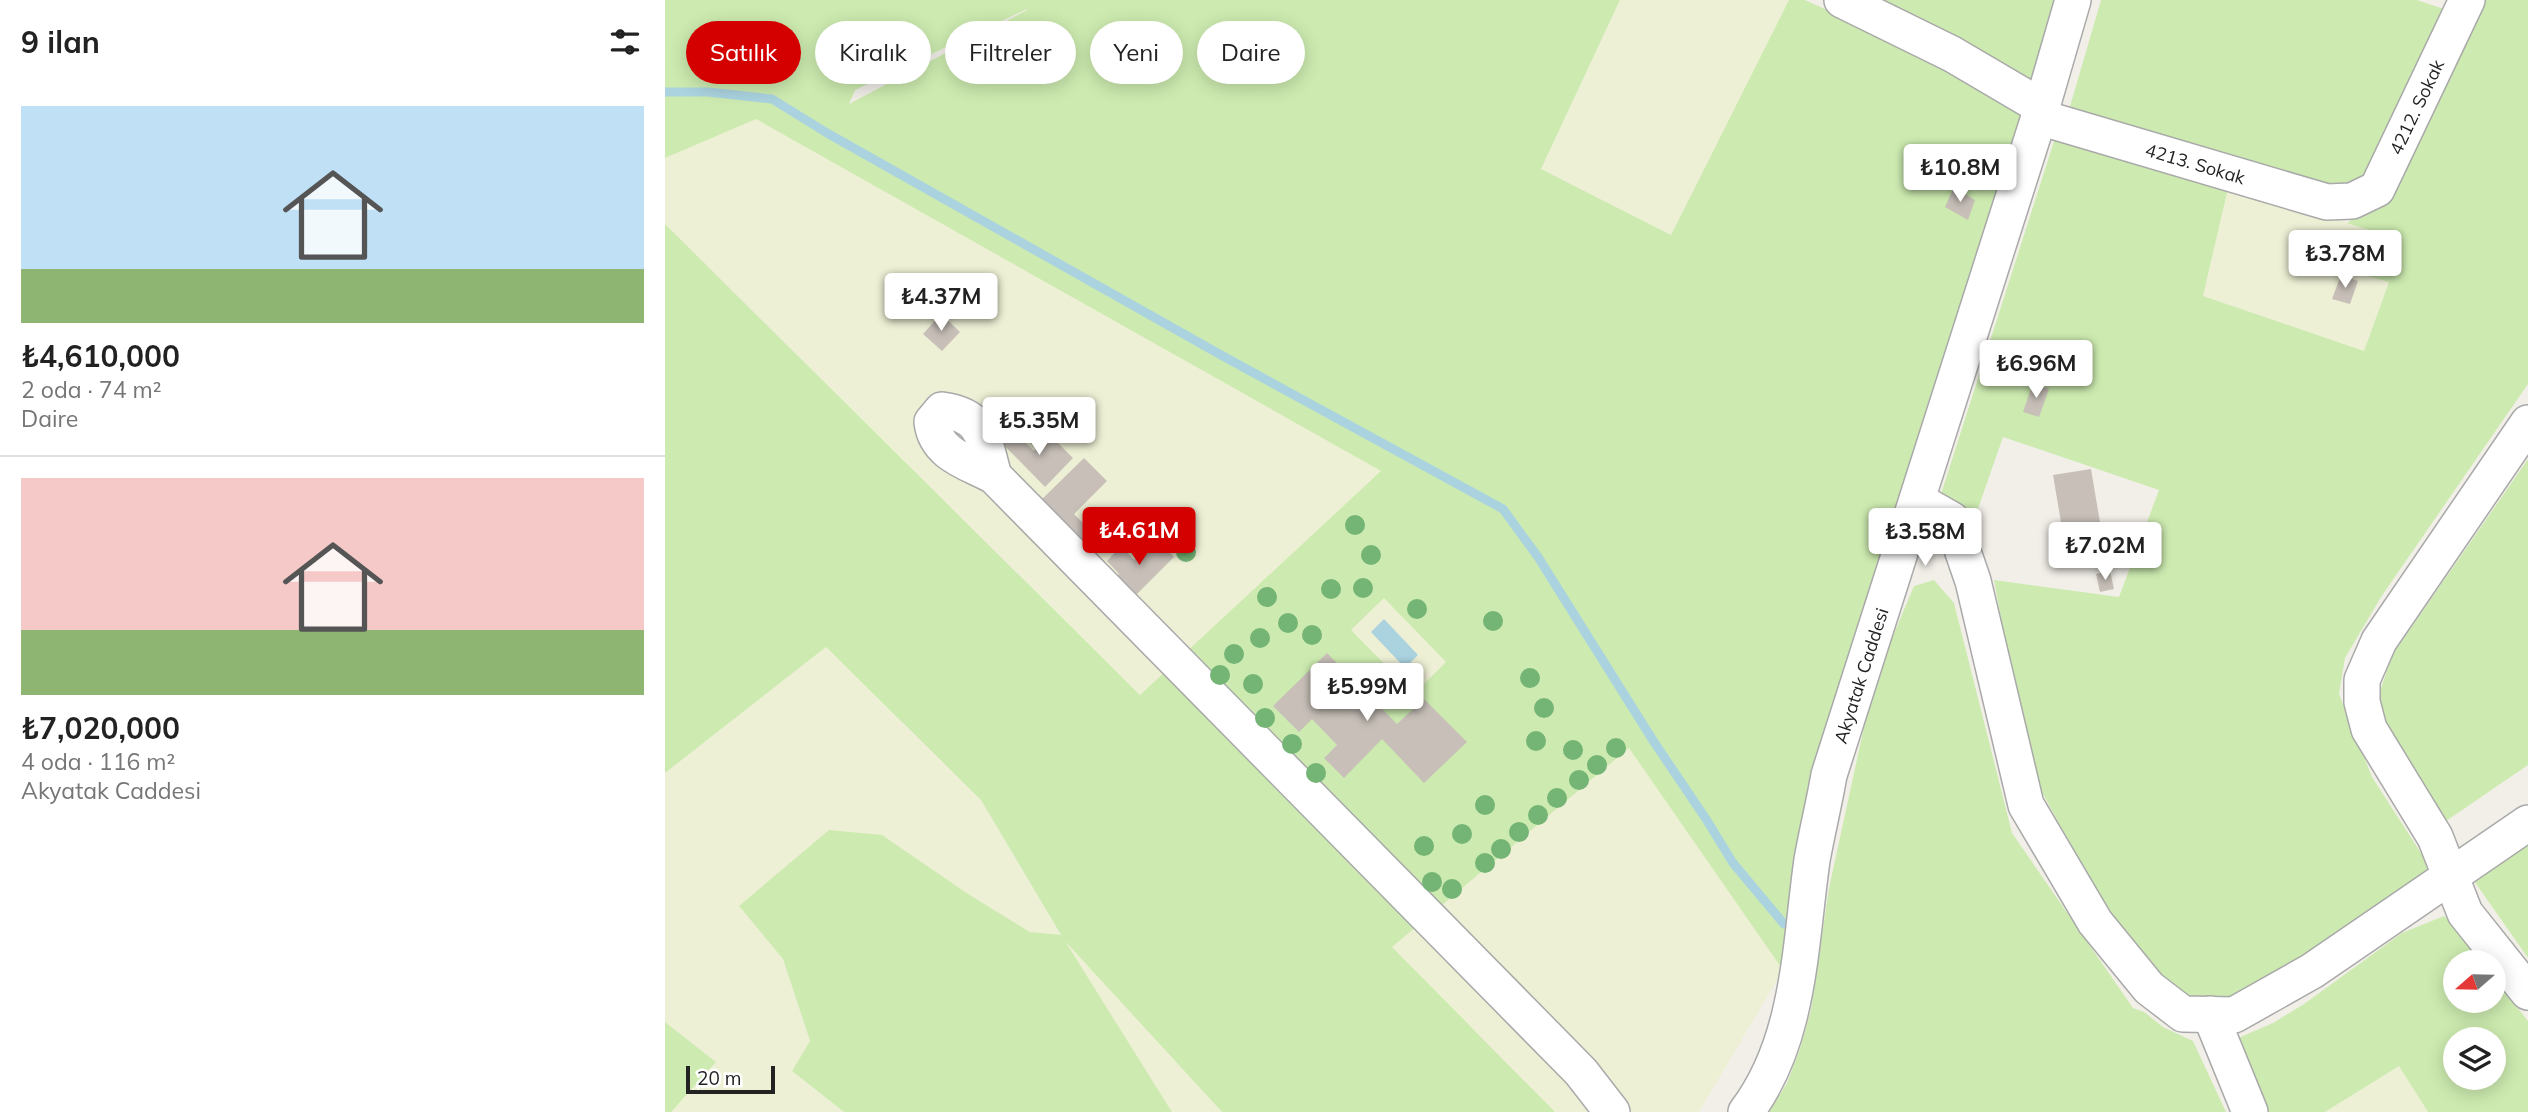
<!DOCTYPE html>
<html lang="tr">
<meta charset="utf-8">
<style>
:root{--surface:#fff;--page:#f2f2f2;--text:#222;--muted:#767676;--line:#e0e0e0;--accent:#d40000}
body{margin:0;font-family:Mulish,sans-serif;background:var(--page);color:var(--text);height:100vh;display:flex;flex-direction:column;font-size:26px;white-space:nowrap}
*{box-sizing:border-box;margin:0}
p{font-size:23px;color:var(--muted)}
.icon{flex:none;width:38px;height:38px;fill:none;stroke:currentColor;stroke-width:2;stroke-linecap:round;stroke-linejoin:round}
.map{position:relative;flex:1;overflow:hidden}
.drawer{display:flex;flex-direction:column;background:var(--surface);width:665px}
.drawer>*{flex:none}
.banner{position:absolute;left:21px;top:21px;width:665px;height:63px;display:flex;gap:14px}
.needle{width:46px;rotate:250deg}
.tools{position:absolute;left:1778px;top:950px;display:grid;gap:14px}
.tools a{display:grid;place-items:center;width:63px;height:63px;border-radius:50%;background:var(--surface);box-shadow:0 4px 18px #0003;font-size:35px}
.scale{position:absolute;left:21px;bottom:18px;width:89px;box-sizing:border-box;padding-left:7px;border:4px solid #222;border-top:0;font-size:19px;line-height:24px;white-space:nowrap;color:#222;-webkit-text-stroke:5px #fff;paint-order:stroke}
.price{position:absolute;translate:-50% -60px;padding:0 16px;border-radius:7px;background:#fff;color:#222;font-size:23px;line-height:46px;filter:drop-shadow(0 2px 4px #0008)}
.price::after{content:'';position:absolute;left:50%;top:42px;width:21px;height:16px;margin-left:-10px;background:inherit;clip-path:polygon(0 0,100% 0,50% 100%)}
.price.active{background:var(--accent);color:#fff}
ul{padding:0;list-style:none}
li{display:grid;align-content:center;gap:14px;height:371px;padding:0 21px}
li+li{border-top:2px solid var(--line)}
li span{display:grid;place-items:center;height:217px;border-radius:0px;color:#555}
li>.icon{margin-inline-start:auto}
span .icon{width:126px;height:126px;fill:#fffc;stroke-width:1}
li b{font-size:30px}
h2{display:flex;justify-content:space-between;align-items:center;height:84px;padding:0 21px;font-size:30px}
.chip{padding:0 24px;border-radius:32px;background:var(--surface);box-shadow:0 4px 18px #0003;font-size:24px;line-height:63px}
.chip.active{background:var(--accent);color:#fff}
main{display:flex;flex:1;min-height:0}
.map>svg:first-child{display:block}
.farmland{fill:#eef0d5}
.grass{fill:#cdebb0;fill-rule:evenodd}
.water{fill:#aad3df}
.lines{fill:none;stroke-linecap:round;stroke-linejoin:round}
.stream{stroke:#aad3df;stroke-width:9}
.building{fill:#c7bfb8}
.minor-casing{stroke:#a9a9a9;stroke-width:38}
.minor{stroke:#fff;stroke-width:35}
.tree{fill:#74b475}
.labels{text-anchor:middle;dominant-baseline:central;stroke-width:6;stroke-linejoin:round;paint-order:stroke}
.street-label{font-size:18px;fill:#222;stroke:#fff}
</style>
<main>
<section class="drawer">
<h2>9 ilan<svg class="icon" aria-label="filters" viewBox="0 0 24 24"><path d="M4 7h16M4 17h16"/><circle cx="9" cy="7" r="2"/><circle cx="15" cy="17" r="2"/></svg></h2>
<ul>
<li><span style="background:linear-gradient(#bfe0f5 75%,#8fb573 0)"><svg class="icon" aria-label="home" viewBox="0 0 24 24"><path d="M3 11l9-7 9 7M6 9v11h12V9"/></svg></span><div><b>₺4,610,000</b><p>2 oda · 74 m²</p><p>Daire</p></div></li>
<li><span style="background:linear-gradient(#f6c9c9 70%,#8fb573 0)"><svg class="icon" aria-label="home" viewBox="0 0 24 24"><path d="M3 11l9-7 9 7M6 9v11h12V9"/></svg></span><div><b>₺7,020,000</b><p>4 oda · 116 m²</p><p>Akyatak Caddesi</p></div></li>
</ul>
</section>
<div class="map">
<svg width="1863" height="1112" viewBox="0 0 1863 1112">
<rect width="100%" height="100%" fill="#f2efe9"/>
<path class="farmland" d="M955,0H1124L1006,235L876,169Z
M91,118L717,471L964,747L1118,970L1034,1112H890L476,696L0,224V158Z
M1564,184L1711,232L1724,282L1699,351L1538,296Z
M161,647L316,800L396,936L557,1112H507L396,936L365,932L303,894L74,906L118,959L145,1042L127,1071L179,1112H6L51,1062L0,1022V773Z
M1734,1066L1763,1112H1660Z"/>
<path class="grass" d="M0,0H955L876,169L1006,235L1124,0H1140L1259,54L1354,109L1361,127L1118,970L964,748L727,947L890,1112H557L400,941L507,1112H179L127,1071L145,1041L118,959L74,906L164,830L217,835L303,894L365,932L396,935L316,800L161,647L0,773V224L475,695L716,471L91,119L0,158ZM362,9V10L184,104L190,90ZM719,598L781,662L749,694L686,630Z
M1211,0H1394L1367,93Z
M1436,0H1752L1779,9L1707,179L1663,193L1404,110Z
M1816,0H1863V384L1716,597L1680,658L1674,694L1707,777L1765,867L1619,975L1576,997L1536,1002L1501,989L1455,937L1363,766L1329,580L1454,597L1494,490L1338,437L1308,523L1297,504L1276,494L1391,135L1564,184L1538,296L1699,351L1724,282L1695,274L1711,232L1682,223L1721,194Z
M1863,459V765L1781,821L1721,728L1711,702L1728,654Z
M1269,580L1289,603L1347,833L1468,1008L1479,1012L1498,1027L1528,1041L1561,1112H1104L1122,1083L1135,1049L1146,1010L1164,888L1209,681L1249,586Z
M1863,844V958L1807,878Z
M1779,916L1794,928L1818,962H1790V1001H1829V978L1863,1021V1112H1763L1734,1066L1660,1112H1599L1571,1039L1608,1023L1639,1004L1737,933ZM1790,1040H1829V1078H1790Z
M0,1022L51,1062L6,1112H0Z"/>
<path class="water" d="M719,619L753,655L740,668L706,632Z"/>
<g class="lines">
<path class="stream" d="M0,92H43L107,99L162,133L556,355L838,509L873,557L989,742L1041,819L1068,863L1119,924"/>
</g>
<path class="building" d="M1289,187L1310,200L1303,220L1280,207Z
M1676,275L1693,281L1685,304L1667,299Z
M276,314L295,332L277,351L258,334Z
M1368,383L1384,389L1374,417L1358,412Z
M348,430L369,451L385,435L408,458L380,487L336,442Z
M419,458L442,481L409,514L419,524L432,512L453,532L426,559L372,504Z
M1426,469L1438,540L1400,546L1388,475Z
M491,538L509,557L468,598L449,579L454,574L442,561L456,546L469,560Z
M1445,571L1449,589L1435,592L1431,574Z
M662,653L732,724L759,699L802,742L759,783L717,739L679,778L659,758L672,745L647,719L634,732L608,706Z"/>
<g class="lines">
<g class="minor-casing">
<g id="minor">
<path d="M1177,0L1287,54L1377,107"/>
<path id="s1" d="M1374,117L1662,202L1687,201L1712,189L1802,0"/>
<path d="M1863,423L1714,641L1697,680V702L1704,729L1770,837L1800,913L1863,992"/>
<path d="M329,476C318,440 321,416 277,410L267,422C271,455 303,462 329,476L916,1072L947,1112"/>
<path d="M1252,500L1287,520L1308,581L1361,805L1430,922L1484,988L1518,1014L1569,1015L1647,971L1863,823"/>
<path d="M1545,1014L1585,1112"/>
<path id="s2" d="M1081,1112C1135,1041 1135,945 1147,860C1152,832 1159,804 1164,775L1374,117L1408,0"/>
</g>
</g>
<use href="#minor" class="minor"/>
</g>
<g class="tree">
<circle cx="690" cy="525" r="10"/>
<circle cx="521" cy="552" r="10"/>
<circle cx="706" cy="555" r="10"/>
<circle cx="698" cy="588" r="10"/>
<circle cx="666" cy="589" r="10"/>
<circle cx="602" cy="597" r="10"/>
<circle cx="752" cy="609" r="10"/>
<circle cx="828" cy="621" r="10"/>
<circle cx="623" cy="623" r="10"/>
<circle cx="647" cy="635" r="10"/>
<circle cx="595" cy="638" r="10"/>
<circle cx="569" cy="654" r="10"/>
<circle cx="555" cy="675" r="10"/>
<circle cx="865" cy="678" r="10"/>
<circle cx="588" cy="684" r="10"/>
<circle cx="879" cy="708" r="10"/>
<circle cx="600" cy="718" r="10"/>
<circle cx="871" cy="741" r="10"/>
<circle cx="627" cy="744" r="10"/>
<circle cx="951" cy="748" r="10"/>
<circle cx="908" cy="750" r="10"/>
<circle cx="932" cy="765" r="10"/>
<circle cx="651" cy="773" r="10"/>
<circle cx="914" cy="780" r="10"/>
<circle cx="892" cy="798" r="10"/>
<circle cx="820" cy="805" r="10"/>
<circle cx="873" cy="815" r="10"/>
<circle cx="854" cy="832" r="10"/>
<circle cx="797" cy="834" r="10"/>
<circle cx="759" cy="846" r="10"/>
<circle cx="836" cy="849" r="10"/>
<circle cx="820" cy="863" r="10"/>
<circle cx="767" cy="882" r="10"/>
<circle cx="787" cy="889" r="10"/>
</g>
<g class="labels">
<g class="street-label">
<text stroke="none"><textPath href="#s1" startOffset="444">4212. Sokak</textPath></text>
<text stroke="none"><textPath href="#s1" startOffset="163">4213. Sokak</textPath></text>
<text stroke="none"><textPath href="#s2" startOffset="455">Akyatak Caddesi</textPath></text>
</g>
</g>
</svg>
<div class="tools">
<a><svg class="needle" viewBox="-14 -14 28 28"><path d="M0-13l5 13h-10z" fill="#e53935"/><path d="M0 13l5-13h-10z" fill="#767676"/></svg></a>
<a><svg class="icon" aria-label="layers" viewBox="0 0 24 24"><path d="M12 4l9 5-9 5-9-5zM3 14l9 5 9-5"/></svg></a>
</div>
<div class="scale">20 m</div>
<b class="price" style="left:1295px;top:204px">₺10.8M</b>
<b class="price" style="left:1680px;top:290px">₺3.78M</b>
<b class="price" style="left:276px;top:333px">₺4.37M</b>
<b class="price" style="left:1371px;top:400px">₺6.96M</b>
<b class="price" style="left:374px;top:457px">₺5.35M</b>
<b class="price active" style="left:474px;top:567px">₺4.61M</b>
<b class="price" style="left:1260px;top:568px">₺3.58M</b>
<b class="price" style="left:1440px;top:582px">₺7.02M</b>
<b class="price" style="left:702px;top:723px">₺5.99M</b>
<div class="banner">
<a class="chip active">Satılık</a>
<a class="chip">Kiralık</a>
<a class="chip">Filtreler</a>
<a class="chip">Yeni</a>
<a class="chip">Daire</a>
</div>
</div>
</main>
